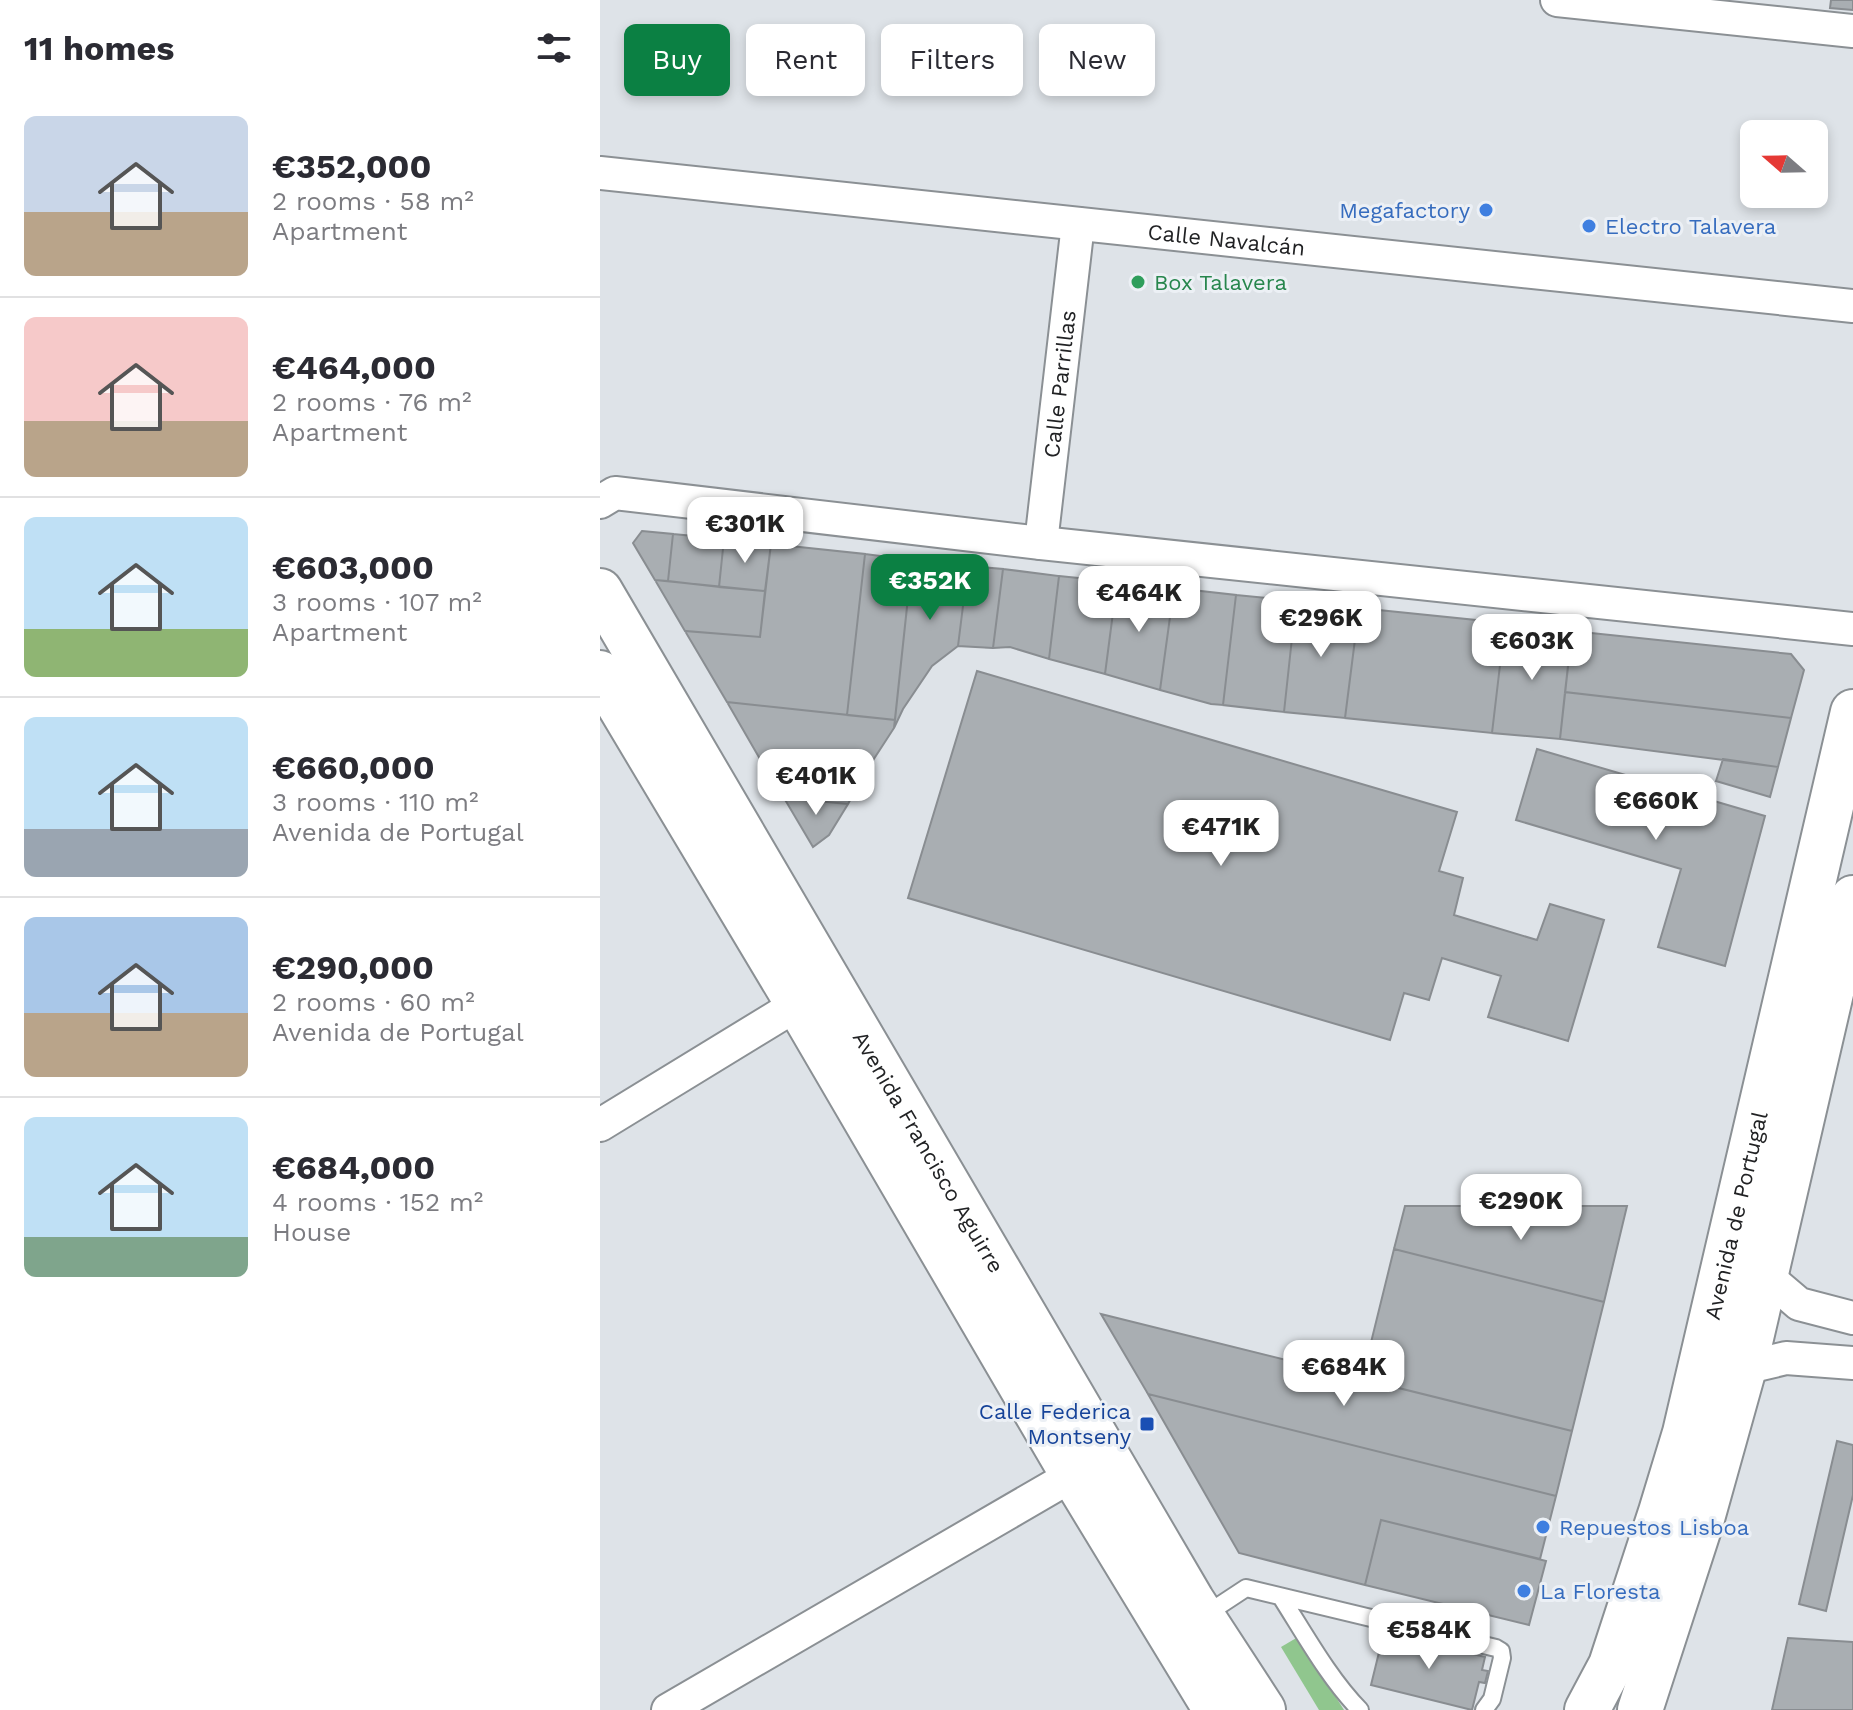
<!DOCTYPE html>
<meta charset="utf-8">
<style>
:root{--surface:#fff;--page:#f7f7f7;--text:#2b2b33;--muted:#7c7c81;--line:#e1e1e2;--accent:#0b8043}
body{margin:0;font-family:"Work Sans",sans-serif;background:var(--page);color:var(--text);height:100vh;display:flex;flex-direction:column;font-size:30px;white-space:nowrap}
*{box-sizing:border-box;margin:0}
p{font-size:26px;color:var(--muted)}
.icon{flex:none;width:44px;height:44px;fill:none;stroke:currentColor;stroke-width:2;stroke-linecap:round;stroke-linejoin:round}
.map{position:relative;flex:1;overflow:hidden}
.sheet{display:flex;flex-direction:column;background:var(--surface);width:600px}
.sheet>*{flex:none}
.top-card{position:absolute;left:24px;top:24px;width:760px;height:72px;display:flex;gap:16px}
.needle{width:52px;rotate:290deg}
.tools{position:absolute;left:1140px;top:120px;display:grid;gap:16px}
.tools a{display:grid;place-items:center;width:88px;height:88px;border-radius:12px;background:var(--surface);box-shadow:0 4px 12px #0003;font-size:40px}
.price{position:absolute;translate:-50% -68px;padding:0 18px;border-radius:16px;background:#fff;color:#222;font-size:26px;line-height:52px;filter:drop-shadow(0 2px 4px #0008)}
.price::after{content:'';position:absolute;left:50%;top:48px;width:24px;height:18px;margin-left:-12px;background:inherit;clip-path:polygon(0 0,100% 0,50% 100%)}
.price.current{background:var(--accent);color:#fff}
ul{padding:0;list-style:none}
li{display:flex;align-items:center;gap:24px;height:200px;padding:0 24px}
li+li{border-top:2px solid var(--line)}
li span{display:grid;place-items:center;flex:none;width:224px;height:160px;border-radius:12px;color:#555}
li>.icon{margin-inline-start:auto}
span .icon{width:96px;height:96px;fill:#fffc;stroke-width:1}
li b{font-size:34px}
h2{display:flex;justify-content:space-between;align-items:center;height:96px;padding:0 24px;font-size:34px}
.chip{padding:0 28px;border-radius:12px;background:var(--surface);box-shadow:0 4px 12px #0003;font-size:28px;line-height:72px}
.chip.current{background:var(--accent);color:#fff}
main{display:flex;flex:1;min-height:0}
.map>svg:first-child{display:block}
.green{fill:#90c68e}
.building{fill:#a9aeb2;stroke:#898d91;stroke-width:2}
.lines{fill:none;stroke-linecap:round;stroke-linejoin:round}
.service-casing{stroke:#8b9094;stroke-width:20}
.minor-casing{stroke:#8b9094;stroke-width:36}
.primary-casing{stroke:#8b9094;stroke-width:48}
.service{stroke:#fff;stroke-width:16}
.minor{stroke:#fff;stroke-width:32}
.primary{stroke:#fff;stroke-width:44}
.shop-dot{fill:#3f7fe0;stroke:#ecf0f5;stroke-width:3}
.leisure-dot{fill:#2e9e5b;stroke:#ecf0f5;stroke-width:3}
.transit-dot{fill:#1a4fb4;stroke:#ecf0f5;stroke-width:3}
.labels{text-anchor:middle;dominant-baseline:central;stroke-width:6;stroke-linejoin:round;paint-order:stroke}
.shop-label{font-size:22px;fill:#366cbe;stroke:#ecf0f5;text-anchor:start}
.street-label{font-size:22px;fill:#212224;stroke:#ecf0f5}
.leisure-label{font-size:22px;fill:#27864d;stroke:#ecf0f5;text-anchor:start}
.transit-label{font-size:22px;fill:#164399;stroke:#ecf0f5;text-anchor:end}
</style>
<main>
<section class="sheet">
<h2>11 homes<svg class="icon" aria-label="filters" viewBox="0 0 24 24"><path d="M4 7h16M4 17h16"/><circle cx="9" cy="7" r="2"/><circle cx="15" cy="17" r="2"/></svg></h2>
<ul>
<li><span style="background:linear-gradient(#c9d6e8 60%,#b9a48a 0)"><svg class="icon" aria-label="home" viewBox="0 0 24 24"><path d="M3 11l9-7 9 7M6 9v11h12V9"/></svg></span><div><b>€352,000</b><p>2 rooms · 58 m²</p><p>Apartment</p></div></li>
<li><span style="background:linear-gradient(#f6c9c9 65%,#b9a48a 0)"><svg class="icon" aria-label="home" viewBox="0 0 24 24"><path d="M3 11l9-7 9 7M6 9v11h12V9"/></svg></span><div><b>€464,000</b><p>2 rooms · 76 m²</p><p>Apartment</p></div></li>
<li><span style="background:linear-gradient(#bfe0f5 70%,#8fb573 0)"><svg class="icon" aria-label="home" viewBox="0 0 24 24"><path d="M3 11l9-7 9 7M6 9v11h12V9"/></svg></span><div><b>€603,000</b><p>3 rooms · 107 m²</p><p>Apartment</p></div></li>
<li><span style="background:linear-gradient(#bfe0f5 70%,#9aa5b1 0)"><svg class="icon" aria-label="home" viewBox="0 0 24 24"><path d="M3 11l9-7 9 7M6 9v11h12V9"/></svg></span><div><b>€660,000</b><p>3 rooms · 110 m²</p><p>Avenida de Portugal</p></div></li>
<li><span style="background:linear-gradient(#a9c7e8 60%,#b9a48a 0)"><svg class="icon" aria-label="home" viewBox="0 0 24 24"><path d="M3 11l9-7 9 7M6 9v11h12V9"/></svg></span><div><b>€290,000</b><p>2 rooms · 60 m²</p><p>Avenida de Portugal</p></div></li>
<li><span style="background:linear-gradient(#bfe0f5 75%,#7fa58c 0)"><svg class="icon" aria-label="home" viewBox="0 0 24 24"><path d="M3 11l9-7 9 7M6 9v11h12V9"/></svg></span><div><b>€684,000</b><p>4 rooms · 152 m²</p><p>House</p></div></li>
</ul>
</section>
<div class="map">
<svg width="1253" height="1710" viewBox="0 0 1253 1710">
<rect width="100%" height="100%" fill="#dee3e8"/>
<path class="green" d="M698,1637L744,1710H719L681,1647Z"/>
<path class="building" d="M1231,0H1253V10L1230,8Z
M42,531L73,534L68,581L55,580L33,543Z
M73,534L124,539L119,587L68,581Z
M124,539L171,544L165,591L119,587Z
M171,544L265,554L247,715L127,702L85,631L160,637Z
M265,554L312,560L295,720L247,715Z
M312,560L368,566L358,646L332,666L303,709L294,728Z
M368,566L403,569L393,648L358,646Z
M403,569L459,576L449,659L410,647L393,648Z
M459,576L517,582L505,674L449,659Z
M55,580L165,591L160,637L85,631Z
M517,582L574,588L560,690L505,674Z
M574,588L636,595L623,705L611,704L560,690Z
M636,595L696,601L684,712L623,705Z
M696,601L759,608L745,718L684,712Z
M759,608L905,623L892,733L745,718Z
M905,623L972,631L960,739L892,733Z
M972,631L1191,654L1204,670L1191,718L965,692Z
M377,671L857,812L839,871L863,878L854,915L937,940L950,904L1004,920L968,1041L888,1017L901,976L842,958L829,1000L804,993L790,1040L308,898Z
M965,692L1191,718L1178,767L960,739Z
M127,702L295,720L294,728L268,768L160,759Z
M937,749L1165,816L1125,966L1058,947L1081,869L916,820Z
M160,759L268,768L248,804L184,798Z
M1123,759L1178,767L1170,797L1116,781Z
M184,798L248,804L229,835L213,847Z
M805,1206H1027L1004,1302L794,1249Z
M794,1249L1004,1302L972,1431L762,1379Z
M501,1314L972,1431L956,1496L548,1394Z
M548,1394L956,1496L940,1559L781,1520L765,1585L639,1553Z
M1237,1441L1253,1445V1495L1226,1611L1199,1604Z
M781,1520L946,1561L929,1625L765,1585Z
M784,1632L885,1657L882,1670L888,1671L885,1683L879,1682L872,1710L771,1685Z
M1188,1638L1253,1642V1710H1172Z"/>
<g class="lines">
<g class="service-casing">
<path id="service" d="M681,1597C704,1633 730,1680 760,1710
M605,1615L646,1588L896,1648L901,1651L902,1658L892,1699L884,1710"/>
</g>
<g class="minor-casing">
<g id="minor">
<path d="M957,0L1253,31"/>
<path id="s1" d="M0,173L1253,306"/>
<path d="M0,502L15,493L441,543L1253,629"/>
<path id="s2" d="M441,543L478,224"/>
<path d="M0,1125L198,1004"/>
<path d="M1165,1275L1199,1304L1253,1318"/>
<path d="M1144,1368L1186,1358L1253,1363"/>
<path d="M68,1710L473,1475"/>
</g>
</g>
<g class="primary-casing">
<g id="primary">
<path id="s3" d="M0,591L592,1601L663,1710"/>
<path d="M0,673L198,1004L473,1475L616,1710"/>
<path id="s4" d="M987,1710L1011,1665L1061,1512L1085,1433L1253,712"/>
<path d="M1040,1710L1101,1522L1144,1368L1253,898"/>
</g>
</g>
<use href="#service" class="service"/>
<use href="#minor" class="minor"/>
<use href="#primary" class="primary"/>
</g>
<g class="shop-dot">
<circle cx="886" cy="210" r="8"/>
<circle cx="989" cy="226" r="8"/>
<circle cx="943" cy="1527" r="8"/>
<circle cx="924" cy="1591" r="8"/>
</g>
<circle class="leisure-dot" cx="538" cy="282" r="8"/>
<rect class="transit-dot" x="539" y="1416" width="16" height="16" rx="4"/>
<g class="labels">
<g class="shop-label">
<text x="870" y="210" text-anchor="end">Megafactory</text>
<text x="1005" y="226">Electro Talavera</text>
<text x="959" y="1527">Repuestos Lisboa</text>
<text x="940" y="1591">La Floresta</text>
</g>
<g class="street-label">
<text stroke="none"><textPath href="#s1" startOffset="630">Calle Navalcán</textPath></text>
<text stroke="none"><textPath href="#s2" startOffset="160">Calle Parrillas</textPath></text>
<text stroke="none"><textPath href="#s3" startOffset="650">Avenida Francisco Aguirre</textPath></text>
<text stroke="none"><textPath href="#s4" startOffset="518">Avenida de Portugal</textPath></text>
</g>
<g class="leisure-label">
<text x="554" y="282">Box Talavera</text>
</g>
<g class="transit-label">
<text x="531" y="1411">Calle Federica<tspan x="531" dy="25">Montseny</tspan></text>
</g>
</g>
</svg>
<div class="tools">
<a><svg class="needle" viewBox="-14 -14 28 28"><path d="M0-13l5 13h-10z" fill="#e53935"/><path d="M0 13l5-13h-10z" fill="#7c7c81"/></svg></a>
</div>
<b class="price" style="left:145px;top:565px">€301K</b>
<b class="price current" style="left:330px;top:622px">€352K</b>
<b class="price" style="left:539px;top:634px">€464K</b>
<b class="price" style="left:721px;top:659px">€296K</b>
<b class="price" style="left:932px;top:682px">€603K</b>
<b class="price" style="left:216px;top:817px">€401K</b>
<b class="price" style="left:1056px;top:842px">€660K</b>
<b class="price" style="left:621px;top:868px">€471K</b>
<b class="price" style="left:921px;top:1242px">€290K</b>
<b class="price" style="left:744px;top:1408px">€684K</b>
<b class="price" style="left:829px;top:1671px">€584K</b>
<div class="top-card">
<a class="chip current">Buy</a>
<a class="chip">Rent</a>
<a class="chip">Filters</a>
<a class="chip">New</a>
</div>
</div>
</main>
